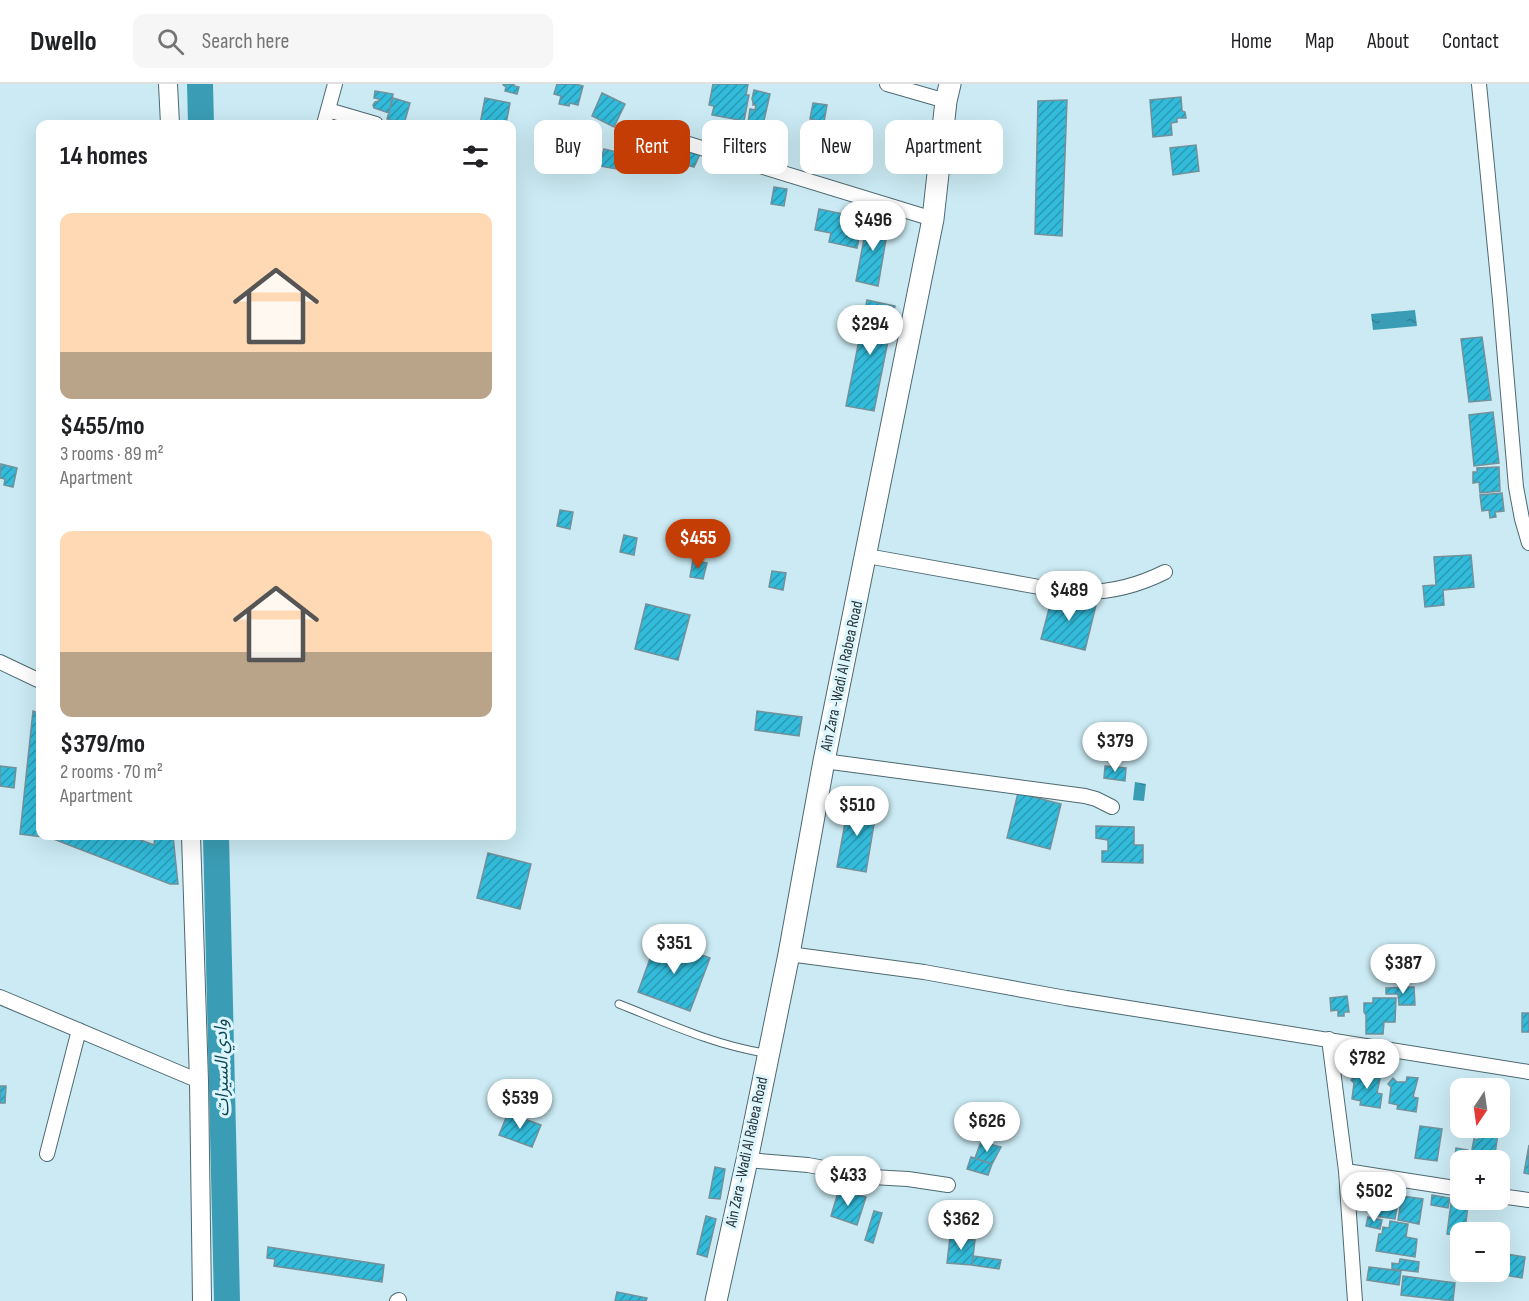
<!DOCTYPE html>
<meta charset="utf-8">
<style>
:root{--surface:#fff;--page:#f6f6f6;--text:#202124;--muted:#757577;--line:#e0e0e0;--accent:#c43d05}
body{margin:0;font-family:"Sofia Sans Condensed","Noto Sans Arabic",sans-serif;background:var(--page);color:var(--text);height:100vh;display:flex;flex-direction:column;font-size:22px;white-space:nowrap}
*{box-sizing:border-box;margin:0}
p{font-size:20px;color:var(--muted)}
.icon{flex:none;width:33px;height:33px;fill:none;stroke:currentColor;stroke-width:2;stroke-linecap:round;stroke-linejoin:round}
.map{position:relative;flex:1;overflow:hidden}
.sheet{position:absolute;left:36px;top:36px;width:480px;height:720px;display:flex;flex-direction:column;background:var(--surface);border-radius:12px;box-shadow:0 6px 24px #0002}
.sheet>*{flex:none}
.top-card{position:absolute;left:534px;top:36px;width:570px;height:54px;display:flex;gap:12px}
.needle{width:39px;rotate:193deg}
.tools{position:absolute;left:1450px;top:994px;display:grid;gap:12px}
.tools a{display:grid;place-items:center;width:60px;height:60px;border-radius:12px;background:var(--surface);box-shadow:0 6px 24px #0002;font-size:30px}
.price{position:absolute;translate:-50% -51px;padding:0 14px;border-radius:21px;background:#fff;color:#222;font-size:20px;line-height:39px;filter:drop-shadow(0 2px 3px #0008)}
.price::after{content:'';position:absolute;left:50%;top:36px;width:18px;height:14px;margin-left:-9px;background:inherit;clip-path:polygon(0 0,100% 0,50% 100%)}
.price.selected{background:var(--accent);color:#fff}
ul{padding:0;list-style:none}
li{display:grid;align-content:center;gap:12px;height:318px;padding:0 24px}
li span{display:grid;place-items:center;height:186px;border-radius:12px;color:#555}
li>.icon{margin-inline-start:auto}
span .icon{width:108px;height:108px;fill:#fffc;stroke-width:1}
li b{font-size:26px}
h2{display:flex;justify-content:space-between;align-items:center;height:72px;padding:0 24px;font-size:26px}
.pill{padding:0 21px;border-radius:12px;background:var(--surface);box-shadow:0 6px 24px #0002;font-size:21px;line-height:54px}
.pill.selected{background:var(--accent);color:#fff}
header{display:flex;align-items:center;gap:36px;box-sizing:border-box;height:84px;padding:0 30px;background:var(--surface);border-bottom:2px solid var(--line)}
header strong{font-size:28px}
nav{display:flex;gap:33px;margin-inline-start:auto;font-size:21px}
.search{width:420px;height:54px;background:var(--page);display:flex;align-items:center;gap:15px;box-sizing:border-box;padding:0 21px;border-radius:12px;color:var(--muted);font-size:22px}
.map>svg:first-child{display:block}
.water{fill:url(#water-ripples)}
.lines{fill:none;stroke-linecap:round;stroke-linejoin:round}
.river{stroke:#3b9db5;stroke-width:26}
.building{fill:url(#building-hatch);stroke:#749099;stroke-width:1.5}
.service-casing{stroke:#4e6971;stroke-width:9}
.minor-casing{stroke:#4e6971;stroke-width:16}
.secondary-casing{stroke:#4e6971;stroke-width:20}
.primary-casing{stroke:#4e6971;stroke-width:23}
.service{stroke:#fff;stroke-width:7}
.minor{stroke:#fff;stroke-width:14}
.secondary{stroke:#fff;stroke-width:18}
.primary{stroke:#fff;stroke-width:21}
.labels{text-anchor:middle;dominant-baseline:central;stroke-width:6;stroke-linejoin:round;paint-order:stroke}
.street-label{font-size:16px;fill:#273336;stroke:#ddf6fd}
.water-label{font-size:18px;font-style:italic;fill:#0f4855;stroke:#ddf6fd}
</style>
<header>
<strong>Dwello</strong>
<div class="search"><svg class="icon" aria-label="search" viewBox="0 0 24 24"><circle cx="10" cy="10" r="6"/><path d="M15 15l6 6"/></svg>Search here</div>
<nav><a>Home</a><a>Map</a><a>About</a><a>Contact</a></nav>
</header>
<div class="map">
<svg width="1529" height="1217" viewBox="0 0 1529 1217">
<defs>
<pattern id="water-ripples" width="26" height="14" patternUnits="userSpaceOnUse" patternTransform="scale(1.5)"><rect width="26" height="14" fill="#3b9db5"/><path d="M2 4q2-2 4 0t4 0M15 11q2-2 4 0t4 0" fill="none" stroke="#328194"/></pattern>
<pattern id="building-hatch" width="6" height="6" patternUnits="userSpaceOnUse" patternTransform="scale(1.5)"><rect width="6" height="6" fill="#32bbda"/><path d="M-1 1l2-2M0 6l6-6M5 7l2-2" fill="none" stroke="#2a99b2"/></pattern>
</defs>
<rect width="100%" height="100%" fill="#cbeaf3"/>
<path class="water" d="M1415,226L1417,242L1373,246L1371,230Z
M1135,698L1146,700L1144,717L1133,716Z"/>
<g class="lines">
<path class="river" d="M200,0L201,40
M216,752L227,1217"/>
</g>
<path class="building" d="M504,0H514V2L519,3L517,10L505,7L506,3L503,1Z
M557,0H575L583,2L578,21L570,19L569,22L559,20L561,12L554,10Z
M713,0H748L746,11H749L744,37L712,31L714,22L709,21Z
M754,6L770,10L762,45L753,43L754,40L748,39L750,25L755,26L756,21H753V18L752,15Z
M375,7L393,10L389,29L374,24L373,21L375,18L379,17V15L374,14Z
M602,9L625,20L614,43L592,32Z
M1181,13L1182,27L1185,28L1186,34H1177V38L1171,39L1172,51L1153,53L1150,16Z
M393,14L410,19L404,40L387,35Z
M485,14L510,19L506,40H480Z
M1067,16L1062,152L1035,150L1038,17Z
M813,19L827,21L824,38L810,35Z
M655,55L701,68L694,83L667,76L668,72H623L622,59Z
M806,57L819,59L816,76L802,74Z
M1196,61L1199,87L1173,91L1170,64Z
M604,65L621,69L617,85L599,82Z
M774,103L787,105L784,122L771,120Z
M819,125L863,134L857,164L829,158L831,149L815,146Z
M868,134L889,138L878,202L856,197Z
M867,216L895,222L874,327L846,322Z
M1482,253L1491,316L1469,318L1461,255Z
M1493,328L1499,379L1474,382L1469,331Z
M1,380L17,384L13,403L4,401L5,395L0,394Z
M1499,383L1500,407L1480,409L1479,398L1473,399V388H1477V384Z
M1502,409L1504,427L1495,428L1496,433L1490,434L1489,426L1482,427L1480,411Z
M560,426L573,428L570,445L557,442Z
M624,451L637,454L634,471L620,468Z
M1471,471L1474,503L1443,506L1444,521L1425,523L1423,502L1436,501L1434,473Z
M693,476L707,479L703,495L690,493Z
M772,487L786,489L783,506L769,503Z
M1053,510L1096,521L1085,566L1041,555Z
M646,520L690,531L678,576L635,565Z
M33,627L40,630V752H52L51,754L20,750Z
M757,627L802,633L799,652L755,646Z
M0,682L16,684L14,704L0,702Z
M1105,682L1126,684L1125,697L1104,694Z
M1018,709L1061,720L1050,765L1007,754Z
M849,717L877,722L866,788L837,783Z
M1096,742L1134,743V761H1143V779L1102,778V767H1108V756L1096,754Z
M52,752H130L154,761L155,752H173L178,800H170L51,754Z
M488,769L531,780L520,825L477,814Z
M657,855L710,874L690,927L638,908Z
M1414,903L1415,921H1399L1398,910H1386V904Z
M1347,912L1349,928H1344V932H1338V926L1331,927L1330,914Z
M1373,914H1396L1395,938H1384L1383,950H1366V931L1364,928V919H1373Z
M1522,929H1529V948H1522Z
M1370,989L1381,990L1377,1009L1382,1010L1380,1024L1360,1021L1361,1017L1352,1015L1354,999L1351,996L1356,990L1361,994H1370Z
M1407,993L1418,994L1413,1013L1418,1014L1416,1028L1397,1025L1398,1021L1389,1019L1391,1003L1388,1000L1393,994L1397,998H1406Z
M0,1002H6L5,1019H0Z
M508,1029L541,1041L532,1063L499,1051Z
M1420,1042L1442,1045L1437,1077L1415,1074Z
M1486,1047L1498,1049L1494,1077H1475V1072L1471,1071L1474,1055L1478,1056L1479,1049L1485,1050Z
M981,1058L1001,1063L992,1080L975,1074Z
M1529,1061V1090L1524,1089Z
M1456,1064L1468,1066L1466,1077H1461V1087L1453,1086Z
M971,1073L992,1080L988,1091L967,1085Z
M715,1083L725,1085L720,1115L709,1114Z
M839,1105L866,1113L857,1141L831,1132Z
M1379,1108L1399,1111L1395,1135L1375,1132Z
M1432,1111L1450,1114L1448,1124L1431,1121Z
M1402,1112L1423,1115L1419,1140L1398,1136Z
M1451,1119L1468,1121L1465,1147L1458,1146L1457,1151L1447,1150Z
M874,1127L882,1129L873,1159L865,1156Z
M706,1132L716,1135L707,1173L697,1170Z
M1368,1133L1382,1136L1380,1145L1366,1142Z
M1390,1137L1408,1140L1406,1153L1417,1155L1415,1173L1376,1167L1379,1150H1382L1383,1143L1389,1144Z
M950,1153L975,1156L972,1181L947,1179Z
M268,1163L384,1181L382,1198L274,1182L275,1175L267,1174Z
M1501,1169L1525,1173L1522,1194L1497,1190L1498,1188H1500Z
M973,1172L1001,1176L999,1185L972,1181Z
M1400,1175L1419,1178L1418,1188L1392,1185V1179L1399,1180Z
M1369,1183L1401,1187L1399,1201L1367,1196Z
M1403,1192L1455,1199L1453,1217L1401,1211Z
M617,1208L647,1214L646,1217H615Z"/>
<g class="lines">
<g class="service-casing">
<path id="service" d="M619,920C667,939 714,961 765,969"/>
</g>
<g class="minor-casing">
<path id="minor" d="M887,0L946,17
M1479,0L1500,216L1516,403L1522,435L1529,459
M328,26L376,40
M324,40L335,0
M659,51L933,135
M867,472L1056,506C1065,507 1075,508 1085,508C1112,508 1141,500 1165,488
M0,578L40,597
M824,677L1085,712L1096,715L1112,723
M789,870L924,888L1066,914L1529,988
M0,913L199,997
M1329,955L1346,1087L1461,1105
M47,1070L79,946
M747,1076L808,1081L872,1093L908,1095L948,1101
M1346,1087L1355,1217
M1500,1112L1529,1116
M397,1217L399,1216"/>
</g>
<g class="secondary-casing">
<path id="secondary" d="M168,0L170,40
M191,752L199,997L202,1217"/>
</g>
<g class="primary-casing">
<path id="primary" d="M716,1217L747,1076L789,870L824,677L933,135L946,17L950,0"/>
</g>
<use href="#service" class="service"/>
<use href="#minor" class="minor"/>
<use href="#secondary" class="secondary"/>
<use href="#primary" class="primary"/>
</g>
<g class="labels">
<g class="street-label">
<text transform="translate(842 592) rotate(-78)">Ain Zara -Wadi Al Rabea Road</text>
<text transform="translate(747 1068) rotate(-78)">Ain Zara -Wadi Al Rabea Road</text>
</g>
<g class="water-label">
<text transform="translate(222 984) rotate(-91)">وادي السيرات</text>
</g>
</g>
</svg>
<div class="tools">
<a><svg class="needle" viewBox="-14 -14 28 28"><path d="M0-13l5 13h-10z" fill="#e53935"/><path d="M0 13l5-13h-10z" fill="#757577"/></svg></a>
<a>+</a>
<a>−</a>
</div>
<b class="price" style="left:873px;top:168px">$496</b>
<b class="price" style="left:870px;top:272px">$294</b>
<b class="price selected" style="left:698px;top:486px">$455</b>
<b class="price" style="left:1069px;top:538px">$489</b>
<b class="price" style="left:1115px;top:689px">$379</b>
<b class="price" style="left:857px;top:753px">$510</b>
<b class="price" style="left:674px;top:891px">$351</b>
<b class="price" style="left:1403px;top:911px">$387</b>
<b class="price" style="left:1367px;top:1006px">$782</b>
<b class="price" style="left:520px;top:1046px">$539</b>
<b class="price" style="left:987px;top:1069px">$626</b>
<b class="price" style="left:848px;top:1123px">$433</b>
<b class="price" style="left:1374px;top:1139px">$502</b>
<b class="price" style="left:961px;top:1167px">$362</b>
<div class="top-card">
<a class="pill">Buy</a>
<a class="pill selected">Rent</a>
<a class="pill">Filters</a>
<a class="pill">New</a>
<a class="pill">Apartment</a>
</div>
<section class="sheet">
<h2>14 homes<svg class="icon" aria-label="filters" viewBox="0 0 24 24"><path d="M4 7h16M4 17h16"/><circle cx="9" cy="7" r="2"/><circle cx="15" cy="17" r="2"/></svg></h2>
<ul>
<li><span style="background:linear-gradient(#ffd9b3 75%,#b9a48a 0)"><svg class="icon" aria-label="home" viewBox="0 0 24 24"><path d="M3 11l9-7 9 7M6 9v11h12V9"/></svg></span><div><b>$455/mo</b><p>3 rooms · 89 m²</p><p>Apartment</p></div></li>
<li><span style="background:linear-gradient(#ffd9b3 65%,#b9a48a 0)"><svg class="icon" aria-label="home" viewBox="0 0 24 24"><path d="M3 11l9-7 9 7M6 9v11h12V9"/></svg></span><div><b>$379/mo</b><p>2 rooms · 70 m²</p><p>Apartment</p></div></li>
</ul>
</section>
</div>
